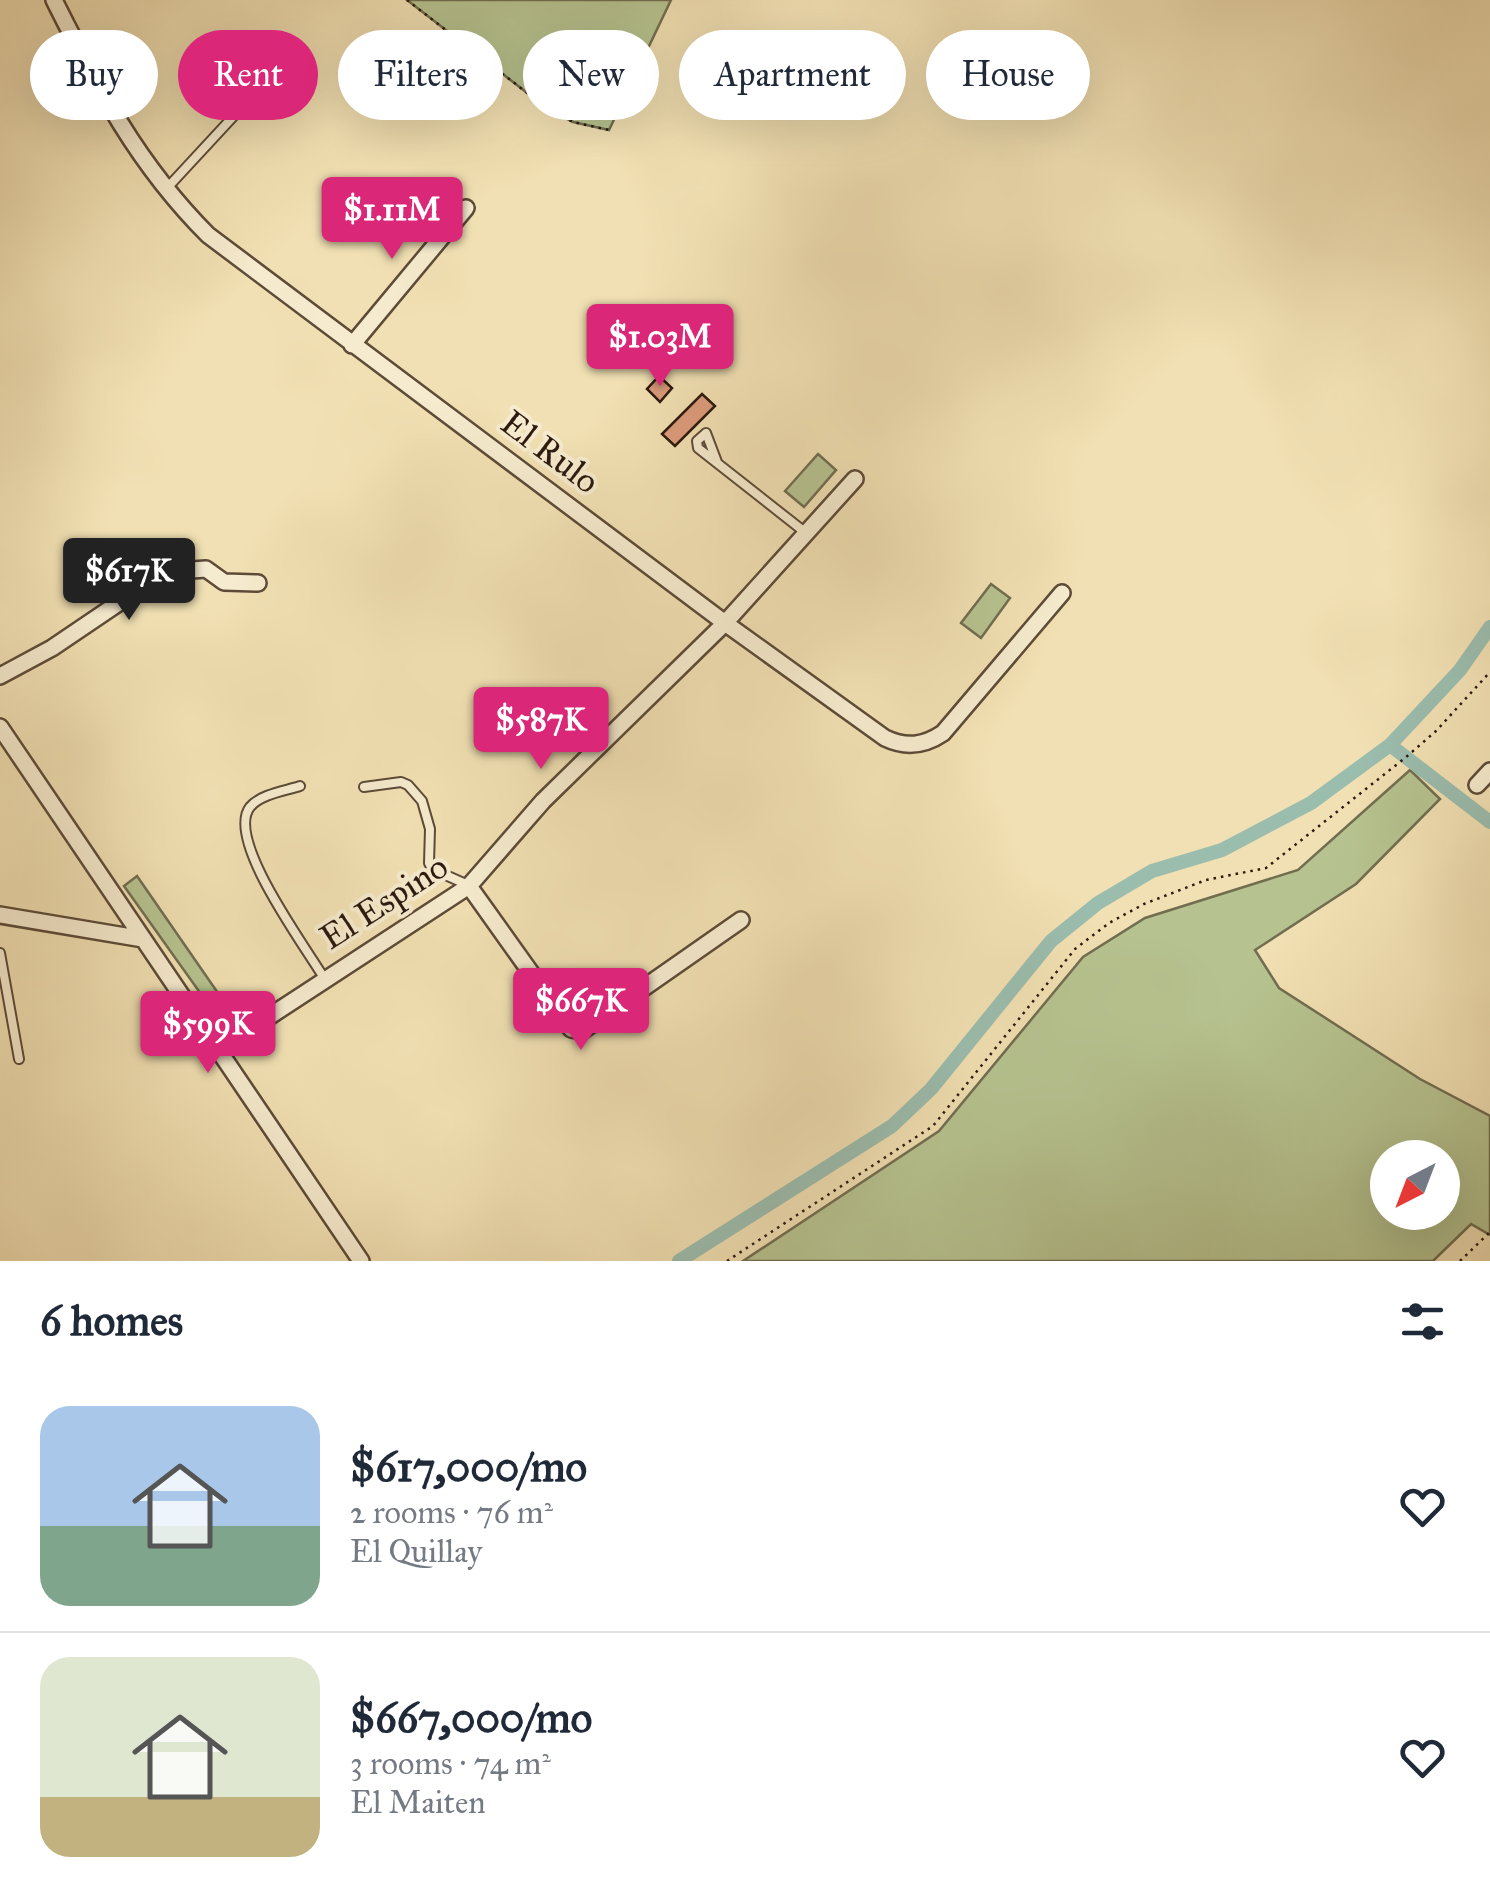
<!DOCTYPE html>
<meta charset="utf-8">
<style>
:root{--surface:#fff;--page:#f6f6f7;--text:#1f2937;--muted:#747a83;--line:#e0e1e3;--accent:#db2777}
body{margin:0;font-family:"IM FELL Great Primer",serif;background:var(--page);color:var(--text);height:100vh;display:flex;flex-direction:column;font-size:38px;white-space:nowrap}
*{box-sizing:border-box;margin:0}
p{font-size:32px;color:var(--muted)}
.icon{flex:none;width:55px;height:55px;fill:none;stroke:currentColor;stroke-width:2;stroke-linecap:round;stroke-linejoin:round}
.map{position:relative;height:1261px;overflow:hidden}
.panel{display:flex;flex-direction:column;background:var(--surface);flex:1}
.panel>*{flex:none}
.hud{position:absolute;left:30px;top:30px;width:1430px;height:90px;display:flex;gap:20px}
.needle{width:65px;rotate:222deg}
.controls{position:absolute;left:1370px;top:1140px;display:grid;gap:20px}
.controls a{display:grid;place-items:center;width:90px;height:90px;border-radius:50%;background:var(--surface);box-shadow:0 10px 40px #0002;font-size:50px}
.price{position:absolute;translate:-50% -85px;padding:0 22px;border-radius:10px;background:var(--accent);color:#fff;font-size:32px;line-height:65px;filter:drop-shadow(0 2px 5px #0008)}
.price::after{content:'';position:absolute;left:50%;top:60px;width:30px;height:22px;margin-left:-15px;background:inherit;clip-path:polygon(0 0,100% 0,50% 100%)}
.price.active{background:#222;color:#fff}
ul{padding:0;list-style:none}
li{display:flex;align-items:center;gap:30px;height:250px;padding:0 40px}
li+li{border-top:2px solid var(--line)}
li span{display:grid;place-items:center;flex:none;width:280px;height:200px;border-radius:30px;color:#555}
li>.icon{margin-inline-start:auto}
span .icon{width:120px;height:120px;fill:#fffc;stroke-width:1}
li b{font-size:42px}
h2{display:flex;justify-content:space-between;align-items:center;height:120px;padding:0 40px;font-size:42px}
.pill{padding:0 35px;border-radius:45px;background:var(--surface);box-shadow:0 10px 40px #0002;font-size:35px;line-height:90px}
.pill.active{background:var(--accent);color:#fff}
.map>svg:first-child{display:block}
.green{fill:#b6c390;stroke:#716e50;stroke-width:2.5;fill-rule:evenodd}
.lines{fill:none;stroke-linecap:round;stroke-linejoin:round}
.canal{stroke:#9bbdae;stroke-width:14}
.building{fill:#dd9c7d;stroke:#2c190f;stroke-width:2.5}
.service-casing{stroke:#5d4b38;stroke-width:12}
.minor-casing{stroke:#5d4b38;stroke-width:20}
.path{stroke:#2c190f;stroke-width:2.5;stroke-dasharray:2.5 5;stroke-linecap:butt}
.service{stroke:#f6ebce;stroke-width:8}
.minor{stroke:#f6ebce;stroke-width:15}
.labels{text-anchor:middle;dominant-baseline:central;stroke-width:8;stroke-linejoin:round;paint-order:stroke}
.street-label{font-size:35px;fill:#2c190f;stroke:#f6ebce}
</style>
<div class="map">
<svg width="1490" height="1261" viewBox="0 0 1490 1261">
<rect width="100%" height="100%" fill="#f1e0b3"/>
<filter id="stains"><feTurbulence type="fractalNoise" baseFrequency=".002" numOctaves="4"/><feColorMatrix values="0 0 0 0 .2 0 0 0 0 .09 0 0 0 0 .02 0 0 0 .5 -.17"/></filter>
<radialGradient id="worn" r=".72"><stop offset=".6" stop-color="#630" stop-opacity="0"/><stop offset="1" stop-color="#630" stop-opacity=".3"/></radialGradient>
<path class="green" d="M407,0H671L609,130L573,122L548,109Z
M818,454L836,470L804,507L785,491Z
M991,584L1010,598L981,638L961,623Z
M1410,770L1440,799L1356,884L1255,950L1279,988L1420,1079L1490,1116V1235L1471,1224L1433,1261H743L939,1131L1083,957L1145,918L1298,870ZM1388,1158H1442V1212H1388Z
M137,876L229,1009L249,1019L228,1032L124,886Z"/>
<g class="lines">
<path class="canal" d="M1390,745L1490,822
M679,1261L892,1126L931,1089L1051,941L1098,903L1152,871L1222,850L1311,803L1390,745L1460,670L1490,627"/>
</g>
<path class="building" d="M659,376L672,388L660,402L647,389Z
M702,394L715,406L675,446L662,434Z"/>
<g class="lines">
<g class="service-casing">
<path id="service" d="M168,187L243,106
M717,462L706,433L697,441L698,448L806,533
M300,786C285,791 261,794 250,807C225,839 305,946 324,978
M364,787L401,782L408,785L422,801L430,829L429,863L432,869L468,885
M0,953L19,1059"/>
</g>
<g class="minor-casing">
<path id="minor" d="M54,0C98,88 137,164 208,235L725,623L885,738C906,748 924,746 943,733L1062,593
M352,345L466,208
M0,676L52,648L151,581L177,571L206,569L224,582L258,583
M0,727L361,1261
M1477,785L1490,771
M469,886L571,1029L582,1031L741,920
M0,915L143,939
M218,1050L469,886L543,801L725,623L855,479"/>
</g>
<path class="path" d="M407,0L548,109L573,122L609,130
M727,1261L933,1126L1075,949L1109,923L1144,904L1206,880L1266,868L1405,758L1436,731L1490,672
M1460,1261L1490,1232"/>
<use href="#service" class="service"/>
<use href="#minor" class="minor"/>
</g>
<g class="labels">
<g class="street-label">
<text transform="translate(550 452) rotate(37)">El Rulo</text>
<text transform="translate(384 902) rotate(-33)">El Espino</text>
</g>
</g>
<rect width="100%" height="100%" filter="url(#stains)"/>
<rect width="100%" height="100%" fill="url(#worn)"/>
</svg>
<div class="controls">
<a><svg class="needle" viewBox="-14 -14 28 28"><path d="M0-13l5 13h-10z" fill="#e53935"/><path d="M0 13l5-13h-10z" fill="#747a83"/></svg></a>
</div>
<b class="price" style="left:392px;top:262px">$1.11M</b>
<b class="price" style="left:660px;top:389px">$1.03M</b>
<b class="price active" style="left:129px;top:623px">$617K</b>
<b class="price" style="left:541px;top:772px">$587K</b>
<b class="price" style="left:581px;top:1053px">$667K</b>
<b class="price" style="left:208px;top:1076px">$599K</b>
<div class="hud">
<a class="pill">Buy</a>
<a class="pill active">Rent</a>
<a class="pill">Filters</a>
<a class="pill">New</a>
<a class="pill">Apartment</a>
<a class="pill">House</a>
</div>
</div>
<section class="panel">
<h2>6 homes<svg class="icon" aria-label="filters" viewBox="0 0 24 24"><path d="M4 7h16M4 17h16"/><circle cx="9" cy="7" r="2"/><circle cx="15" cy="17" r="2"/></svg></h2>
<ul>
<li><span style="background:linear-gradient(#a9c7e8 60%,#7fa58c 0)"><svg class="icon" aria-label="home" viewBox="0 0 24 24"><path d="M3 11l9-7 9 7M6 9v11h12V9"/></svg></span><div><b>$617,000/mo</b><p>2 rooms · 76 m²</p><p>El Quillay</p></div><svg class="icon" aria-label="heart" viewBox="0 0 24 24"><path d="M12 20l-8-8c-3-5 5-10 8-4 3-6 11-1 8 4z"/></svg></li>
<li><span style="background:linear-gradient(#dfe7d0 70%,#c2b280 0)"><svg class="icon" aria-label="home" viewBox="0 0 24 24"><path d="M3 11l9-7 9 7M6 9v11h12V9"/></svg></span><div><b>$667,000/mo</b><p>3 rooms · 74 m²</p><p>El Maiten</p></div><svg class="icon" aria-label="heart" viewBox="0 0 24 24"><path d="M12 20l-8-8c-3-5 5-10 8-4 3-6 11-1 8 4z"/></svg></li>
</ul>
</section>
